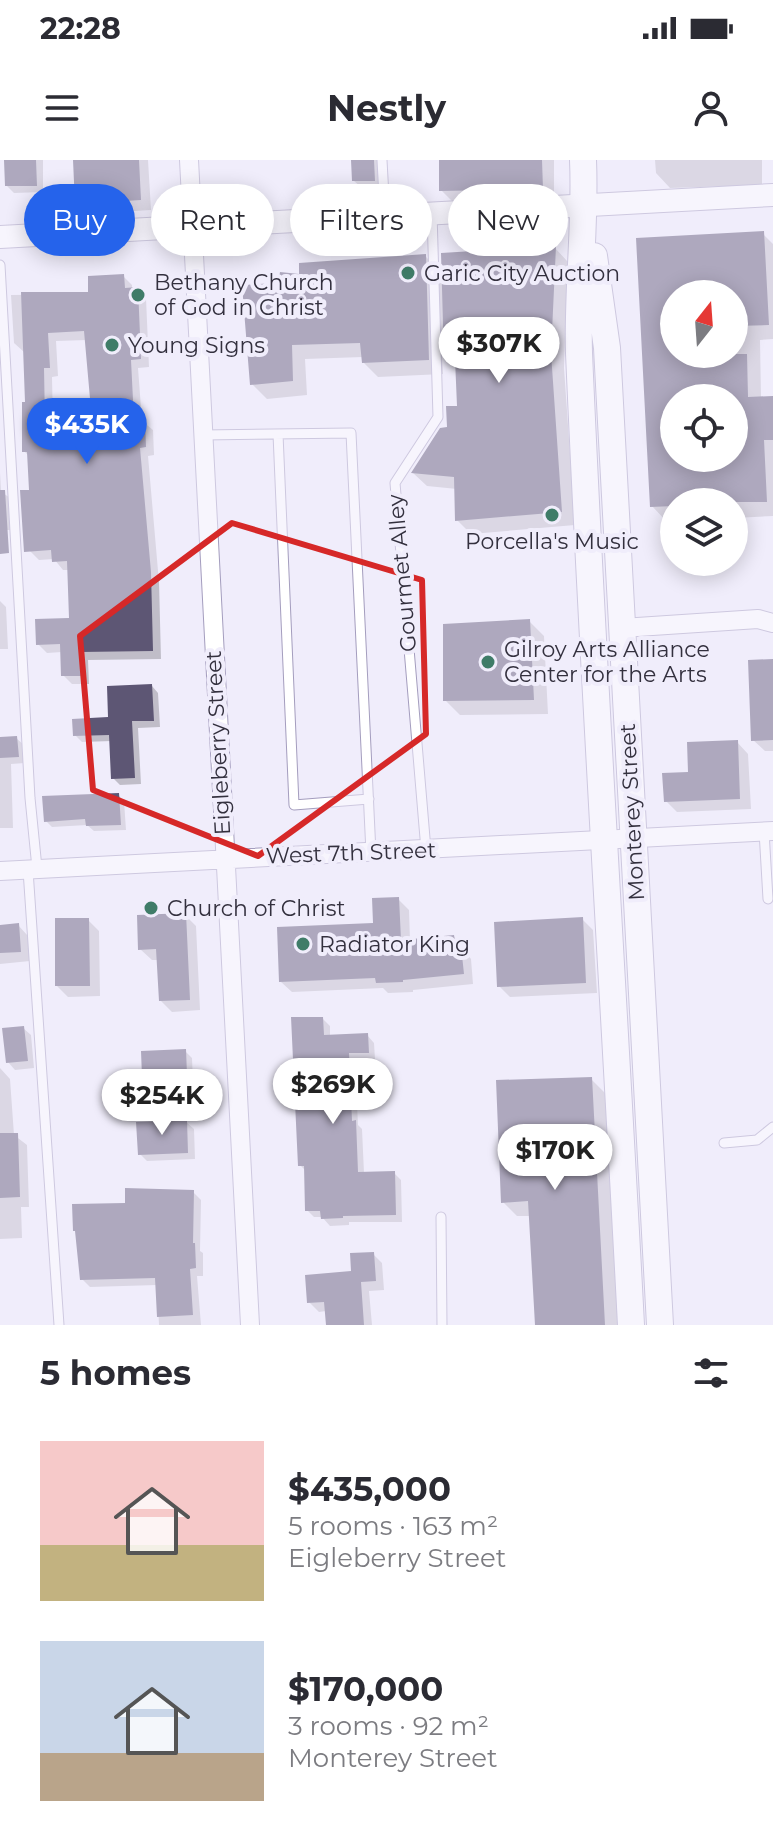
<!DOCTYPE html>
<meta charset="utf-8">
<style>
:root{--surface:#fff;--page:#f7f7f7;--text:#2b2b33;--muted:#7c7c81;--accent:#2563eb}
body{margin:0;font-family:Montserrat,sans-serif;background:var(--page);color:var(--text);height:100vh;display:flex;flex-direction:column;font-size:30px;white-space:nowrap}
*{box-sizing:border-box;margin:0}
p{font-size:26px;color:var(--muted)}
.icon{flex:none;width:44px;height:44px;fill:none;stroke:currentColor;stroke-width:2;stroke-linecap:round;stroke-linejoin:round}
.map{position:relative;height:1165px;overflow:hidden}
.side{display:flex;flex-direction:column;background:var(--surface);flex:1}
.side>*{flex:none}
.hud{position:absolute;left:24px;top:24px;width:726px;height:72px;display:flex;gap:16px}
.needle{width:52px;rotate:17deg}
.controls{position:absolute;left:660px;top:120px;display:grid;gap:16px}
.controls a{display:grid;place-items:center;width:88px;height:88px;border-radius:50%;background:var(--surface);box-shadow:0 4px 20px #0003;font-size:40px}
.price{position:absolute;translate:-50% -68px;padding:0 18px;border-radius:28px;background:#fff;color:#222;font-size:26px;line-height:52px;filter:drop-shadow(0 2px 4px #0008)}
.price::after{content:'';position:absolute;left:50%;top:48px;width:24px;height:18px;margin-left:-12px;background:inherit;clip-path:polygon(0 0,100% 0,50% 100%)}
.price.selected{background:var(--accent);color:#fff}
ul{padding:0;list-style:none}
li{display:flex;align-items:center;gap:24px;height:200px;padding:0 40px}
li span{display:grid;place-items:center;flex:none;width:224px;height:160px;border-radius:0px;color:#555}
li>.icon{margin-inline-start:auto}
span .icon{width:96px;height:96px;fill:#fffc;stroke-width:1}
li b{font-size:34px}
h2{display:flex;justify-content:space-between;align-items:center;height:96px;padding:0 40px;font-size:34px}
.pill{padding:0 28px;border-radius:36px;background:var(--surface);box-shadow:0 4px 20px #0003;font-size:28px;line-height:72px}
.pill.selected{background:var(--accent);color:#fff}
.status{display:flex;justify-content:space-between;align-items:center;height:56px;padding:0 40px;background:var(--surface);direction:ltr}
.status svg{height:22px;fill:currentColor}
header{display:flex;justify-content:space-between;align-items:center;height:104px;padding:0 40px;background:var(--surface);font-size:36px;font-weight:700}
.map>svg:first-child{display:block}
.shadow{fill:#0003;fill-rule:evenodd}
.building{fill:#5d5674;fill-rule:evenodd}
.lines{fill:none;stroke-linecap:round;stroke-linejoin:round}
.service-casing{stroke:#a49dbe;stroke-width:11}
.minor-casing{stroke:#a49dbe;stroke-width:20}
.tertiary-casing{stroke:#a49dbe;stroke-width:24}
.secondary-casing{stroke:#a49dbe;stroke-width:28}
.service{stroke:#fff;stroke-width:9}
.minor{stroke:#fff;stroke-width:18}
.tertiary{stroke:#fff;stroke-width:22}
.secondary{stroke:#fff;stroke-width:26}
.marked{fill:none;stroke:#d62828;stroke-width:6;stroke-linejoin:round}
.poi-dot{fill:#3f7c68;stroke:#f0edfb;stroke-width:3}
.labels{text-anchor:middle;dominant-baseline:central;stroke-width:8;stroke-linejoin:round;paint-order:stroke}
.poi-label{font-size:22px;fill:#33303e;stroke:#f0edfb;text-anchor:start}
.street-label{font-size:22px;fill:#33303e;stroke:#f0edfb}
</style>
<div class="status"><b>22:28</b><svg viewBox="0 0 49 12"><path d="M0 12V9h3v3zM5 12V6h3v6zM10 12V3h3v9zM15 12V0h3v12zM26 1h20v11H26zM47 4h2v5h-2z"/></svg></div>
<header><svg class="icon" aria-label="menu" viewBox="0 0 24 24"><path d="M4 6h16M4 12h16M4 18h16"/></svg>Nestly<svg class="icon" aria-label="person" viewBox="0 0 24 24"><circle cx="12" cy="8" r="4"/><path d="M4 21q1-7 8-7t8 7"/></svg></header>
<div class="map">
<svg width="773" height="1165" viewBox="0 0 773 1165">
<rect width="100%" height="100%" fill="#f0edfb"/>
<path class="shadow" d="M6,0H43V32L14,33L7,26Z
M75,0H148L151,50L88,54L77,43Z
M353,0H380L381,27L362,28L354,21Z
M441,0H554V41L454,43L441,30Z
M655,0H762V25L670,28L656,13Z
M763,74L773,84V179L760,180L761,238H773V356L734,358V342H674V360L666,361L652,346L639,80ZM674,134H734V194H674ZM674,238H734V298H674Z
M555,88L568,102L564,208L575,365L471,374L457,360V329L427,326L413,313L449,269L459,248L458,210L442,195L443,214L378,217L364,203L363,197L305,199L307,235L267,239L252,224L279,125L301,116L425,96L443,114Z
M123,116L132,125V130L137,129L146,138L149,207L138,208L142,261L153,270L154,295L148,296L159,422L161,499L88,500L89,524H72L63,515L62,492L47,493L38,484L71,460L69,410H63L54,399L39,400L30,391L29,296L24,291L27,244L24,192L14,183L11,135L90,134ZM87,180L94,263L53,265L52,217L58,216L56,181Z
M0,312L1,332L12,339L13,370H0Z
M0,441L6,447L8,489H0Z
M529,461L544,476L548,554L460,555L445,540Z
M773,501V591H765L753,580Z
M152,526L158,533L160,567L138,568L141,624L120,625L113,618L112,581L82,582L75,575L110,559Z
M16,578L24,585L25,603L11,604L13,668H0V579Z
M737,582L748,594L751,649L677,652L666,641L690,614Z
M118,635L124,641L126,670L94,671L87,665L52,667L46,661Z
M398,739L409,750L410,781L454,777L471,799L473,824L413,830V832L388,833L383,828L292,832L281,822L375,764Z
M185,755L196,766L200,850L172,852L161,841L159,800H152L140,789Z
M582,759L593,770L597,833L510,837L499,826Z
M88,760L99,771L100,836L68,837L57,826Z
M18,765L28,776L30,801L0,804V767Z
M323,859L330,866V877L367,875L374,883L375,899L355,900L358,965L362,969L364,1013H394L401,1020L402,1062H349V1065L330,1066L322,1057H314L307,1050L306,1011L300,1005Z
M23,868L31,875L34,908L15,910L8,902Z
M185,891L192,898L193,922L151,923L144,916Z
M0,908L10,919L14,975L27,985L29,1047H21L22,1078L0,1079Z
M591,919L606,934L618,1165H537L531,1056H517L503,1042Z
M186,962L194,969L195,999L147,1001L140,994Z
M193,1032L201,1040L200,1091L203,1093V1116H197L201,1165H159L157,1125L90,1127L82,1119L127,1045Z
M373,1094L382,1103L384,1130L369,1131L372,1165H328L326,1151L319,1152L309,1142L353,1113Z"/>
<path class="building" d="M4,0H36L37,26H5Z
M73,0H139L141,40L75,44Z
M351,0H374L375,21H352Z
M439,0H542L543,29L439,31Z
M764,71L769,165L734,166V134H674V194H747L748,237L773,236V280H764L767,342H674V346L650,347L636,78ZM674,238H738H734V298H674Z
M556,86L551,193L562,352L455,361L454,317L411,313L440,268L447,267L446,246H457L455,199H444L441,93Z
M426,94L429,200L362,203L360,183L292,185L293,221L250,225L242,125L278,123L280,112L299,114V103Z
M124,114L125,128L138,127L141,199L131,200L134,260L145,259L146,287L140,288L151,412L153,491L80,492L81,516H61L60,484L36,485L35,459L69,458L67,401L52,402L51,390L24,392L20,330H29L27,292H22V242H25L21,132H88V116ZM84,171L92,261L45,263L44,208H50L48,173Z
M0,330H5L9,393L0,394Z
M530,459L534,540L443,541V464Z
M773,499V580L751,581L748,500Z
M152,524L154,561H132L135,618L111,619L109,575L73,576L72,559L108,557L107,526Z
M17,576L19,597L0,598V577Z
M738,580L740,639L664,642L662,613L688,612L687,582Z
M119,633L121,665L86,666L85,659L44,662L42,636Z
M399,737L401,780L454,775L456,787L461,786L464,814L403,820V822L376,823L375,818L279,822L277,767L373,763L372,738Z
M186,753L190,840L159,841L156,789L138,790L137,755Z
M583,757L586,823L497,827L494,762Z
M55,758H89L90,826H55Z
M19,763L21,792L0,793V765Z
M291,857H323L324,875L368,873L369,893H349L352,961L356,960L358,1012L395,1011L396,1055L343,1056V1058L321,1059L320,1051H305L304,1006H298Z
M24,866L28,901L6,903L2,868Z
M186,889L187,915L142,917L141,891Z
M592,917L605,1165H535L528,1041L501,1043L496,920Z
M187,960L188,993L138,995L136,962Z
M0,973H18L20,1037L0,1038Z
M125,1028L194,1030L193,1083H195L196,1108L190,1109L193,1155L157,1157L155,1118L80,1120L75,1071H73L72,1044L125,1043Z
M374,1092L376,1121L361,1122L364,1165H326L324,1142L307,1143L305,1115L351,1111L350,1093Z"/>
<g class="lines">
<g class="service-casing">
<path id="service" d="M382,0L385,55
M0,105L30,638L37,708
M278,274L294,645L369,639
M203,275L351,273L371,693
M764,671L768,739
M426,690L395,323L438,257L432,53
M28,710L59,1165
M724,983L757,980L773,967
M441,1057L442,1165"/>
</g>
<g class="minor-casing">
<path id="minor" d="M189,0L250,1165
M622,468L758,459L773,463
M0,711L773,671"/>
</g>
<g class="tertiary-casing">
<path id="tertiary" d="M0,77L773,35"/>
</g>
<g class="secondary-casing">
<path id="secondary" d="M583,0C586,65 577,129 579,193C593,517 614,841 631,1165
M594,96L607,188L660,1165"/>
</g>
<use href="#service" class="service"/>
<use href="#minor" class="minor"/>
<use href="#tertiary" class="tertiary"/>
<use href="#secondary" class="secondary"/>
</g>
<path d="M0 0H773V1165H0ZM232,363L422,420L426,574L258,696L93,630L80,476Z" fill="#f0edfb" fill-opacity=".55" fill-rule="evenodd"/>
<path class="marked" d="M232,363L422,420L426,574L258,696L93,630L80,476Z"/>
<g class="poi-dot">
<circle cx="408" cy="113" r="8"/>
<circle cx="138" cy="135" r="8"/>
<circle cx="112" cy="185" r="8"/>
<circle cx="552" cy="355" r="8"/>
<circle cx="488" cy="502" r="8"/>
<circle cx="151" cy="748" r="8"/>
<circle cx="303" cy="784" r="8"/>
</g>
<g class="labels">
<g class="poi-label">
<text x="424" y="113">Garic City Auction</text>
<text x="154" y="122">Bethany Church<tspan x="154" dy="25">of God in Christ</tspan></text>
<text x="128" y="185">Young Signs</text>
<text x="552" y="381" text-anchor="middle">Porcella's Music</text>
<text x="504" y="489">Gilroy Arts Alliance<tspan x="504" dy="25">Center for the Arts</tspan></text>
<text x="167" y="748">Church of Christ</text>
<text x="319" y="784">Radiator King</text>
</g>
<g class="street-label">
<text transform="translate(402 413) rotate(-95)">Gourmet Alley</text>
<text transform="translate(218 583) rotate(-93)">Eigleberry Street</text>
<text transform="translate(632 652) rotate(-93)">Monterey Street</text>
<text transform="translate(351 693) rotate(-2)">West 7th Street</text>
</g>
</g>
</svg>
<div class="controls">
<a><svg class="needle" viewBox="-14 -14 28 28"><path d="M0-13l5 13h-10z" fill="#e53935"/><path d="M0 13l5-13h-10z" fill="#7c7c81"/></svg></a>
<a><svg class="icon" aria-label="locate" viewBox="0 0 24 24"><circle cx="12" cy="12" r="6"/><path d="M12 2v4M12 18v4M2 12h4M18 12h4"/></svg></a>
<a><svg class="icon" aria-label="layers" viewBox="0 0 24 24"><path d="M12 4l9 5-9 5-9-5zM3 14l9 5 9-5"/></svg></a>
</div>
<b class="price" style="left:499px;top:225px">$307K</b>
<b class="price selected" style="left:87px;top:306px">$435K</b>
<b class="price" style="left:333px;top:966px">$269K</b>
<b class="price" style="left:162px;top:977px">$254K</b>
<b class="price" style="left:555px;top:1032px">$170K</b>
<div class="hud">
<a class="pill selected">Buy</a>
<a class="pill">Rent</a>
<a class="pill">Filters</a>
<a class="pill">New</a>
</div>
</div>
<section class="side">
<h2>5 homes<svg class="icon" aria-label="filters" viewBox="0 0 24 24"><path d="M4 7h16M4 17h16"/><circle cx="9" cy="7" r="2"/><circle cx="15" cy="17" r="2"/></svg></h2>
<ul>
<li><span style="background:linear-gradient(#f6c9c9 65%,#c2b280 0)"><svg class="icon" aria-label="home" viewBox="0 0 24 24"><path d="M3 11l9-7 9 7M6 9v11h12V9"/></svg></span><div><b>$435,000</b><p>5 rooms · 163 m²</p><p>Eigleberry Street</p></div></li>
<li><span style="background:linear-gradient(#c9d6e8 70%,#b9a48a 0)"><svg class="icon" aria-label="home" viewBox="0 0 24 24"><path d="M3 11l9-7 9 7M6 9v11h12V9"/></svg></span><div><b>$170,000</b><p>3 rooms · 92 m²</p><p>Monterey Street</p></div></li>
</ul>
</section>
